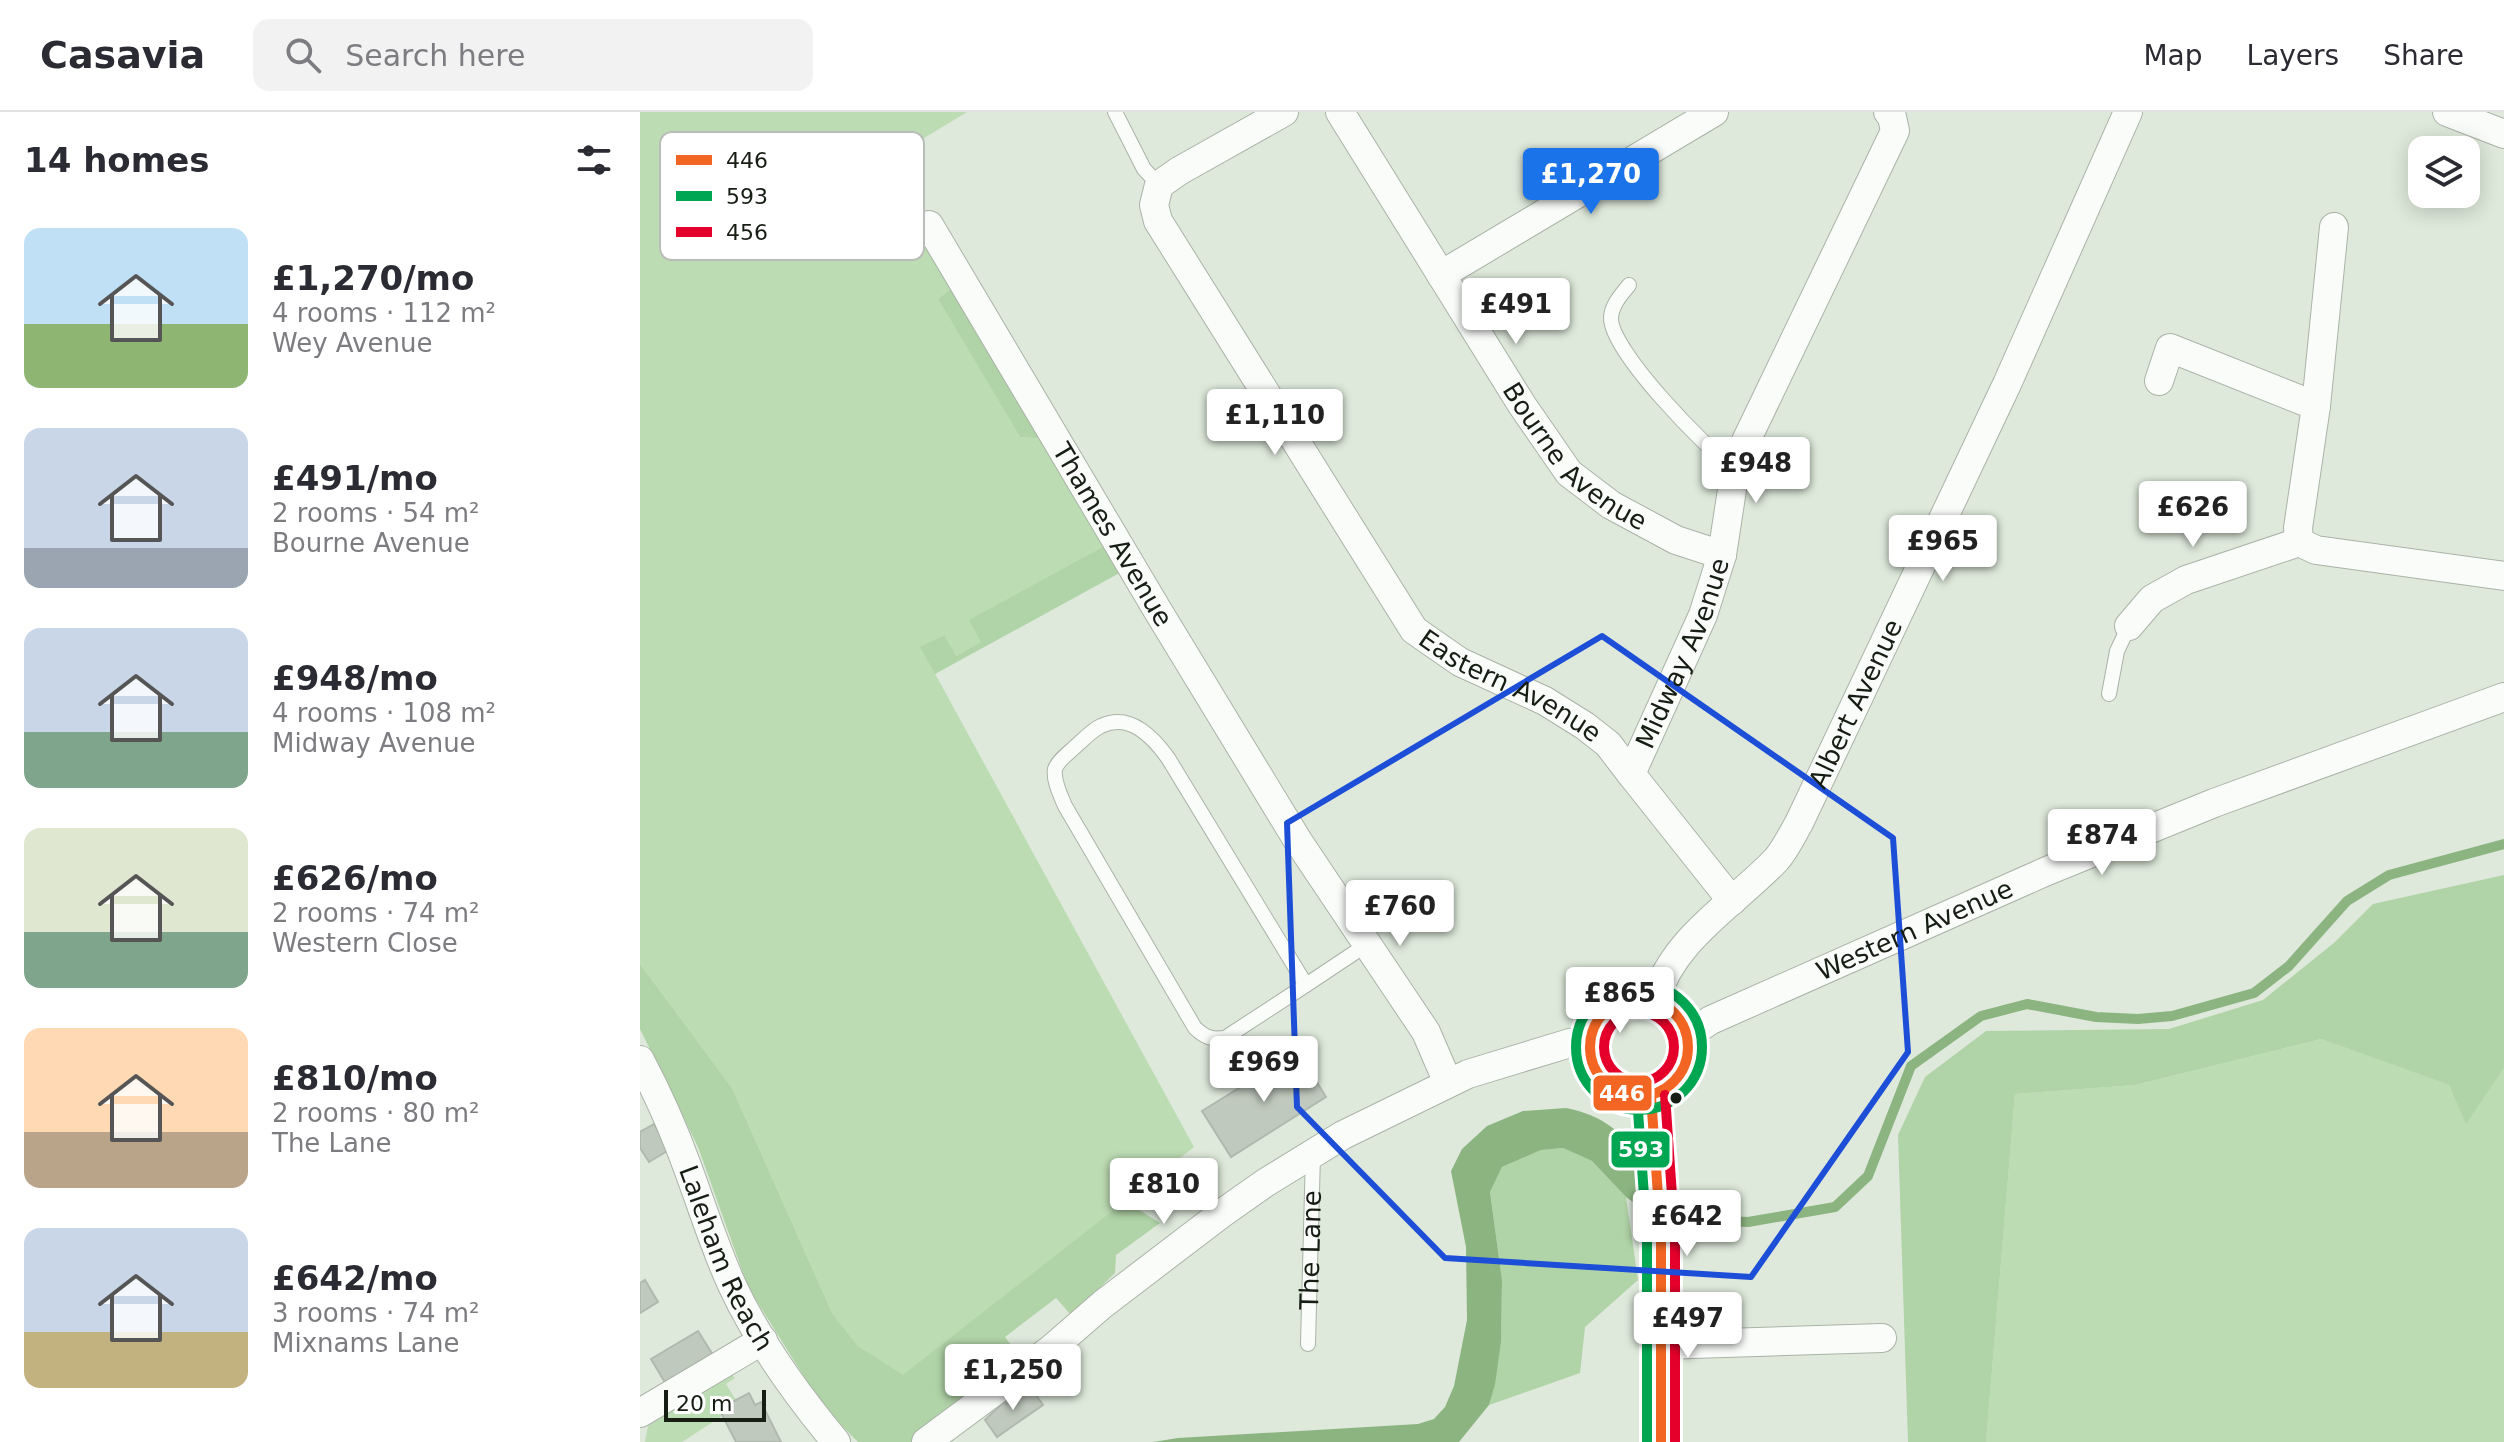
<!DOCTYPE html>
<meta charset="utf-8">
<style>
:root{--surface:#fff;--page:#f2f2f3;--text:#2b2b33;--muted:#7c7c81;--line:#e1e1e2;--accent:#1a73e8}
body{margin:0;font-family:"DejaVu Sans",sans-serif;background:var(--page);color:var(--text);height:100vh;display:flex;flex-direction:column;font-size:30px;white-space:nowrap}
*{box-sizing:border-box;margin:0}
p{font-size:26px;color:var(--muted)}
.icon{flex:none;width:44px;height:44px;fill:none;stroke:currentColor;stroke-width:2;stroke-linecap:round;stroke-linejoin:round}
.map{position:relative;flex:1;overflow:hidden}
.details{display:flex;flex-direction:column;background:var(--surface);width:640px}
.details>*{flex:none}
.controls{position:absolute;left:1768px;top:24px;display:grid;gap:16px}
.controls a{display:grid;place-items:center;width:72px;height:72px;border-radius:16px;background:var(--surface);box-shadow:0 4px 20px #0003;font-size:40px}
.scale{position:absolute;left:24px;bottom:20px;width:102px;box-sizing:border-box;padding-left:8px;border:4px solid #161e14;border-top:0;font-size:22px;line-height:28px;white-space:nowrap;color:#161e14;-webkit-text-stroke:6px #fff;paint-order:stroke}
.price{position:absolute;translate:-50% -68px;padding:0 18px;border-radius:8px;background:#fff;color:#222;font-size:26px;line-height:52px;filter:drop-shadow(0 2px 4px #0008)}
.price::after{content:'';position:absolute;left:50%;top:48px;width:24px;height:18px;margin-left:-12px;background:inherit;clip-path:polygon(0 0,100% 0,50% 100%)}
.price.selected{background:var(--accent);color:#fff}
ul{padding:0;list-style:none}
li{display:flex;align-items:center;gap:24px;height:200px;padding:0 24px}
li span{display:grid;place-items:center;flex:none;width:224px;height:160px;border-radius:16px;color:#555}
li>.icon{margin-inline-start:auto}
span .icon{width:96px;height:96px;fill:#fffc;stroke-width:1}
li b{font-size:34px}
h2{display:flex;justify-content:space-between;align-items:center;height:96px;padding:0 24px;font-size:34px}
header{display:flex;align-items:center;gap:48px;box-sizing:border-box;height:112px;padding:0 40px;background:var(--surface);border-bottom:2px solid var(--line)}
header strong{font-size:38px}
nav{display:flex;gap:44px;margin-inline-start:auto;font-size:28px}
.search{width:560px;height:72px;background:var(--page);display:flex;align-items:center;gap:20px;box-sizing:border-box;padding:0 28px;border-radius:16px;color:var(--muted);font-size:30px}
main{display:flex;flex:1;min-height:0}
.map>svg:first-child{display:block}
.green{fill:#bcdcb3}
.forest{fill:#b0d3a7}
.water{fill:#8cb481}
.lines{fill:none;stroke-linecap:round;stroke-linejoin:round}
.stream{stroke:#8cb481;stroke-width:10}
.building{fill:#c0c9be;stroke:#b0b9ae;stroke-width:2}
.service-casing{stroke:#aab3a7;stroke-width:16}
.minor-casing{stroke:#aab3a7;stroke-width:30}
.service{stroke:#fafcfa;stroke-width:14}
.minor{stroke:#fafcfa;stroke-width:28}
.bus-1-casing{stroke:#fff;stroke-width:16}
.bus-2-casing{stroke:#fff;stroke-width:16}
.bus-3-casing{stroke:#fff;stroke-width:16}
.bus-1{stroke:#f26522;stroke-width:10}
.bus-2{stroke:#00a651;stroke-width:10}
.bus-3{stroke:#e4002b;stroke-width:10}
.marked{fill:none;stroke:#1d4ed8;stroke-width:6;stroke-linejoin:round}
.bus-dot{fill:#161e14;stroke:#fff;stroke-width:3}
.labels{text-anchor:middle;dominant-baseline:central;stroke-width:8;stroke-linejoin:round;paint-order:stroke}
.street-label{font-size:26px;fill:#161e14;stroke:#fff}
.key{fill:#fff;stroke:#b9bcb8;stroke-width:2}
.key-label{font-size:22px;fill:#161e14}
.line-badge{stroke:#fff;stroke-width:3}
.badge-label{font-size:22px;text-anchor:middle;font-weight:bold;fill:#fff}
</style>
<header>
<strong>Casavia</strong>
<div class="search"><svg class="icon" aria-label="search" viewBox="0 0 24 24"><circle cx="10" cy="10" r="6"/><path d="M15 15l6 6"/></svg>Search here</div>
<nav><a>Map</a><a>Layers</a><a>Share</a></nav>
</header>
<main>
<section class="details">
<h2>14 homes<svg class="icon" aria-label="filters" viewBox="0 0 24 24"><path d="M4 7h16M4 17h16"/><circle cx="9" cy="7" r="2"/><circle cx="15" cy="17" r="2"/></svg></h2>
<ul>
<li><span style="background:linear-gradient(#bfe0f5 60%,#8fb573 0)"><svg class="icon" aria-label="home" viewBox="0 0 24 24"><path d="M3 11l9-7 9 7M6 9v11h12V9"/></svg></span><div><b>£1,270/mo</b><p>4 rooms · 112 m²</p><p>Wey Avenue</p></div></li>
<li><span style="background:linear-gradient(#c9d6e8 75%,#9aa5b1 0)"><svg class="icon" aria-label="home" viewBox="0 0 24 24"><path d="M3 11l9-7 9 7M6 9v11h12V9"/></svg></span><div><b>£491/mo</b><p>2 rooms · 54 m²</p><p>Bourne Avenue</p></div></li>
<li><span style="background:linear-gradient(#c9d6e8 65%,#7fa58c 0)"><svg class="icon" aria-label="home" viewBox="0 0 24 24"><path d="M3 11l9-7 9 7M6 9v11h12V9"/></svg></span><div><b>£948/mo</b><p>4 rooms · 108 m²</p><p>Midway Avenue</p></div></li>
<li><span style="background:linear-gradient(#dfe7d0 65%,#7fa58c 0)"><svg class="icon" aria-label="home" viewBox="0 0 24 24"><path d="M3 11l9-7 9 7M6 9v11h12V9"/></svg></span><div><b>£626/mo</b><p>2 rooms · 74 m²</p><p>Western Close</p></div></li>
<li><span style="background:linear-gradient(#ffd9b3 65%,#b9a48a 0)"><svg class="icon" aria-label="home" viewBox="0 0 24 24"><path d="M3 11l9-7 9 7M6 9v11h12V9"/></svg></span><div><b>£810/mo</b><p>2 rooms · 80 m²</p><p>The Lane</p></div></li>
<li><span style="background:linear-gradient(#c9d6e8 65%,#c2b280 0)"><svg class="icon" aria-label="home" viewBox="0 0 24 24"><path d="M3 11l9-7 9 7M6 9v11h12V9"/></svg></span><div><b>£642/mo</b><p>3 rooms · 74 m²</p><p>Mixnams Lane</p></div></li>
</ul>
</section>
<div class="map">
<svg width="1864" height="1330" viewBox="0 0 1864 1330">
<rect width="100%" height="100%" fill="#dee9db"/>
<path class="green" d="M0,0H327L205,74L250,148L285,123L314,174L298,187L380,325L407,327L468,432L330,508L342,530L316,544L303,523L281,536L554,1035L263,1264L218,1234L192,1201L92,976L0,852Z
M1681,927L1809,973L1826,1011L1864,956V1330H1346L1375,982L1495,973Z
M90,1261L95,1266L86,1272L99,1293L42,1330H5L8,1314Z"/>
<path class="forest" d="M314,174L407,327L380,325L298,187Z
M468,432L485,458L295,562L280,535L304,523L316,544L341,530L329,508Z
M1864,763V956L1826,1012L1809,973L1681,927L1495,973L1375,982L1346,1330H1268L1258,1023L1285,965L1346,919L1529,917L1623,888L1695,830L1733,792Z
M0,852L92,976L192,1201L218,1234L263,1263L485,1089L520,1111L476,1143L475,1161L431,1203L416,1186L365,1225L382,1248L274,1330H218L183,1295L108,1175L58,1035L0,917Z
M923,1036L952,1049L986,1085L998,1168L945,1215L940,1261L849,1293L861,1230L862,1168L850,1080L862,1055L901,1038Z"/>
<path class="water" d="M926,996C965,1004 976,1018 1003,1044L1008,1101L986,1085L952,1049L923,1036L901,1038L862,1055L850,1080L862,1168L861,1230L855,1272L849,1293L819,1330H513L538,1326L778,1312L794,1307L805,1295L814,1274L827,1208L826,1135L811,1059L822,1037L847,1014L883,999Z"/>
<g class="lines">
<path class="stream" d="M1021,1085L1063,1108L1108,1110L1195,1095L1228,1064L1271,954L1341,904L1387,892L1456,905L1498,907L1532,904L1614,881L1649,854L1707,789L1749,763L1864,732"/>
</g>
<path class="building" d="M660,943L686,985L591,1045L562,999L623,961L620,957L632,949L637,957Z
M14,1012L29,1038L9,1050L0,1036V1020Z
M5,1168L18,1190L0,1201V1171Z
M58,1219L73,1243L26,1272L11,1247Z
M391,1276L403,1293L357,1325L345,1308L365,1289L367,1292Z
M109,1281L115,1293L121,1290L141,1330H96L79,1297Z"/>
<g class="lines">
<g class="service-casing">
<g id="service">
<path d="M475,0L504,57L519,73"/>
<path d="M989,173C982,182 972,192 971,205C969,238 1067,337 1095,358"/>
<path d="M1469,582L1477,539L1489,514"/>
<path d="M666,873L585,926C571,928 565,925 555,916L425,694C421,684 413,669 415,657C418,648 430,640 436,634C443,628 452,618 461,614C490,600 513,625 528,646L666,873L726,833"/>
<path id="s1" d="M668,1232L673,1042"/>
</g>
</g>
<g class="minor-casing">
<g id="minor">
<path id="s2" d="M644,0L539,59L519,73L514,93L518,109L774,518L820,550L905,589L945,614L968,632L991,662"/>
<path id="s3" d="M700,0L882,293L929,361L971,393L1036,428L1082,443"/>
<path d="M1807,0L1864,22"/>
<path id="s4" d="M289,113L518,499L658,729L786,920L808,971"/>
<path d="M1694,115L1676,294L1658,416L1659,430L1676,438L1864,464"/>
<path d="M801,163L1074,0"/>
<path d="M1519,269L1530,236L1676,294"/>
<path d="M1489,514L1512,487L1546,468L1659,430"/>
<path id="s5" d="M1092,789L991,662L1063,503L1082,443L1095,358L1106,329L1255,19L1252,5L1248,0"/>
<circle cx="999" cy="935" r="49"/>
<path id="s6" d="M1015,889C1031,828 1094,792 1136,748C1145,738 1152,723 1159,711L1367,272L1488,0"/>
<path id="s7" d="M1048,923L1071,908L1407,759L1574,691L1864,585"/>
<path id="s8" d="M0,948C18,982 34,1018 47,1054C62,1094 74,1134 92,1173C118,1229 157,1283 196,1330"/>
<path d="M1011,984L1021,1126V1330"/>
<path d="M1022,1233L1242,1226"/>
<path d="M0,1301L123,1228"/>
<path d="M286,1330L410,1238L463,1192L581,1102L625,1071L703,1023L828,962L930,931L950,927"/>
</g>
</g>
<use href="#service" class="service"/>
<use href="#minor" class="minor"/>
<g class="bus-1-casing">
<path id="bus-1" d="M950 935a49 49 0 1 1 98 0a49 49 0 1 1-98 0Z
M1011,984L1021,1126V1330"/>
</g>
<g class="bus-2-casing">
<path id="bus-2" d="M936 935a63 63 0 1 1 126 0a63 63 0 1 1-126 0Z
M997,985L1007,1126V1330"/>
</g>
<g class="bus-3-casing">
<path id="bus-3" d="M964 935a35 35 0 1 1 70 0a35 35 0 1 1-70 0Z
M1025,983L1035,1126V1330"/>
</g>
<use href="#bus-1" class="bus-1"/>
<use href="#bus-2" class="bus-2"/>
<use href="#bus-3" class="bus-3"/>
</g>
<path class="marked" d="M962,524L1253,726L1268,940L1111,1165L805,1146L657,995L647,711Z"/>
<circle class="bus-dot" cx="1036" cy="986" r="7"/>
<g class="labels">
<g class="street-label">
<text stroke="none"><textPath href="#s3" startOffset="420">Bourne Avenue</textPath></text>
<text stroke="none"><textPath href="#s4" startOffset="360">Thames Avenue</textPath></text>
<text stroke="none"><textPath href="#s5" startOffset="294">Midway Avenue</textPath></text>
<text stroke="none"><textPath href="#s2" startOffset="776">Eastern Avenue</textPath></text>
<text stroke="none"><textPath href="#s6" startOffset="364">Albert Avenue</textPath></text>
<text stroke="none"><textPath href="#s7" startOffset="250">Western Avenue</textPath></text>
<text stroke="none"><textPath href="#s1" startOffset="94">The Lane</textPath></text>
<text stroke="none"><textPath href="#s8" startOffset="216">Laleham Reach</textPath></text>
</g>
</g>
<rect x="20" y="20" width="264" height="128" rx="12" class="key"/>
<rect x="36" y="43" width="36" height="10" fill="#f26522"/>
<rect x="36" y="79" width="36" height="10" fill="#00a651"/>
<rect x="36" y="115" width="36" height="10" fill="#e4002b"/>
<g class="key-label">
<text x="86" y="56">446</text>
<text x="86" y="92">593</text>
<text x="86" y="128">456</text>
</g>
<g class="line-badge">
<rect x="952" y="962" width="61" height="38" rx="8" fill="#f26522"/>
<rect x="970" y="1018" width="61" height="39" rx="8" fill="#00a651"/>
</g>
<g class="badge-label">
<text x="982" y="989">446</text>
<text x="1001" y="1045">593</text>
</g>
</svg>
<div class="controls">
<a><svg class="icon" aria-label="layers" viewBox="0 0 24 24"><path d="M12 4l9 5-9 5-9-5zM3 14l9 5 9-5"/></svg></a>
</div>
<div class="scale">20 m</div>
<b class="price selected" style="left:951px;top:104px">£1,270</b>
<b class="price" style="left:876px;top:234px">£491</b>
<b class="price" style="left:635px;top:345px">£1,110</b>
<b class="price" style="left:1116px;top:393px">£948</b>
<b class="price" style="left:1553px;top:437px">£626</b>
<b class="price" style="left:1303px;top:471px">£965</b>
<b class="price" style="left:1462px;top:765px">£874</b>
<b class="price" style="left:760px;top:836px">£760</b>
<b class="price" style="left:980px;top:923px">£865</b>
<b class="price" style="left:624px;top:992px">£969</b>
<b class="price" style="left:524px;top:1114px">£810</b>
<b class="price" style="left:1047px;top:1146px">£642</b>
<b class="price" style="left:1048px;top:1248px">£497</b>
<b class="price" style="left:373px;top:1300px">£1,250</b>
</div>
</main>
